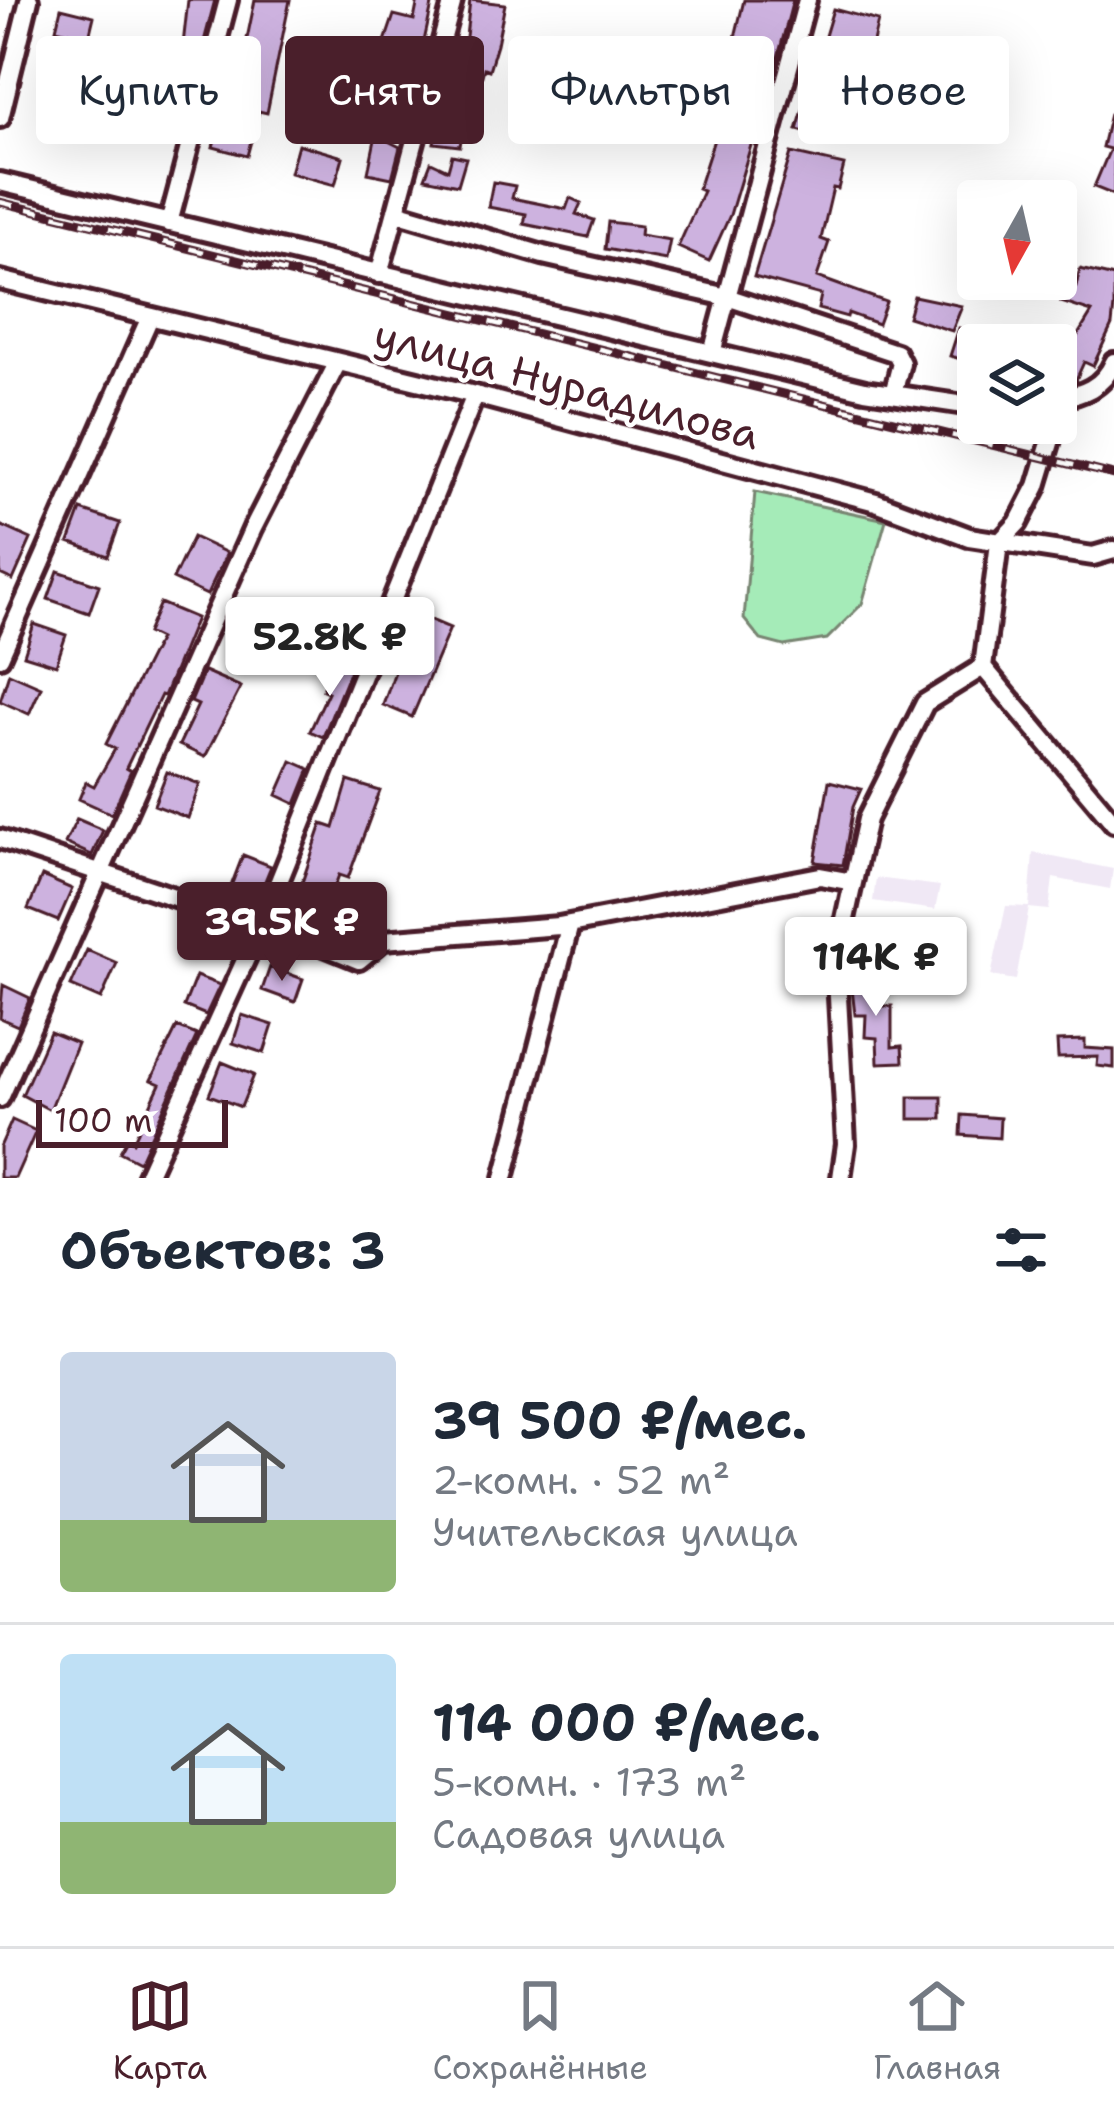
<!DOCTYPE html>
<html lang="ru">
<meta charset="utf-8">
<style>
:root{--surface:#fff;--page:#f6f6f7;--text:#1f2937;--muted:#747a83;--line:#e0e1e3;--accent:#4a1f2b}
body{margin:0;font-family:"Shantell Sans",sans-serif;background:var(--page);color:var(--text);height:100vh;display:flex;flex-direction:column;font-size:45px;white-space:nowrap}
*{box-sizing:border-box;margin:0}
p{font-size:39px;color:var(--muted)}
.icon{flex:none;width:66px;height:66px;fill:none;stroke:currentColor;stroke-width:2;stroke-linecap:round;stroke-linejoin:round}
.map{position:relative;height:1178px;overflow:hidden}
.side{display:flex;flex-direction:column;background:var(--surface);flex:1}
.side>*{flex:none}
.guide{position:absolute;left:36px;top:36px;width:1044px;height:108px;display:flex;gap:24px}
.needle{width:78px;rotate:188deg}
.controls{position:absolute;left:957px;top:180px;display:grid;gap:24px}
.controls a{display:grid;place-items:center;width:120px;height:120px;border-radius:12px;background:var(--surface);box-shadow:0 12px 48px #0002;font-size:60px}
.scale{position:absolute;left:36px;bottom:30px;width:192px;box-sizing:border-box;padding-left:12px;border:6px solid #4a1f2b;border-top:0;font-size:33px;line-height:42px;white-space:nowrap;color:#4a1f2b;-webkit-text-stroke:9px #fff;paint-order:stroke}
.price{position:absolute;translate:-50% -102px;padding:0 27px;border-radius:12px;background:#fff;color:#222;font-size:39px;line-height:78px;filter:drop-shadow(0 3px 6px #0008)}
.price::after{content:'';position:absolute;left:50%;top:72px;width:36px;height:27px;margin-left:-18px;background:inherit;clip-path:polygon(0 0,100% 0,50% 100%)}
.price.selected{background:var(--accent);color:#fff}
ul{padding:0;list-style:none}
li{display:flex;align-items:center;gap:36px;height:300px;padding:0 60px}
li+li{border-top:3px solid var(--line)}
li span{display:grid;place-items:center;flex:none;width:336px;height:240px;border-radius:12px;color:#555}
li>.icon{margin-inline-start:auto}
span .icon{width:144px;height:144px;fill:#fffc;stroke-width:1}
li b{font-size:51px}
h2{display:flex;justify-content:space-between;align-items:center;height:144px;padding:0 60px;font-size:51px}
.chip{padding:0 42px;border-radius:12px;background:var(--surface);box-shadow:0 12px 48px #0002;font-size:42px;line-height:108px}
.chip.selected{background:var(--accent);color:#fff}
.dock{display:flex;justify-content:space-around;align-items:center;height:168px;border-top:3px solid var(--line);background:var(--surface);font-size:33px;color:var(--muted)}
.dock a{display:grid;justify-items:center;gap:6px}
.dock .selected{color:var(--accent)}
.map>svg:first-child{display:block}
.built{fill:#f0e8f5}
.green{fill:#a5ebb8;stroke:#788572;stroke-width:3}
.building{fill:#cdb2df;stroke:#4a1f2b;stroke-width:3}
.lines{fill:none;stroke-linecap:round;stroke-linejoin:round}
.minor-casing{stroke:#4a1f2b;stroke-width:26}
.minor{stroke:#fff;stroke-width:16}
.rail-casing{stroke:#4a1f2b;stroke-width:9}
.rail{stroke:#fff;stroke-width:4.5;stroke-dasharray:14;stroke-linecap:butt}
.labels{text-anchor:middle;dominant-baseline:central;stroke-width:9;stroke-linejoin:round;paint-order:stroke}
.street-label{font-size:42px;fill:#4a1f2b;stroke:#fff}
</style>
<div class="map">
<svg width="1114" height="1178" viewBox="0 0 1114 1178">
<rect width="100%" height="100%" fill="#fff"/>
<filter id="ink" filterUnits="userSpaceOnUse"><feTurbulence type="fractalNoise" baseFrequency=".00833" numOctaves="2"/><feDisplacementMap in="SourceGraphic" scale="24" xChannelSelector="R" yChannelSelector="G"/><feConvolveMatrix kernelMatrix="1 2 1 2 8 2 1 2 1" color-interpolation-filters="sRGB"/></filter>
<g filter="url(#ink)">
<path class="built" d="M1033,853L1113,869L1110,889L1053,878L1049,910L1029,908L1016,980L991,976L1006,906L1029,907Z
M876,878L940,886L935,910L873,901Z"/>
<path class="green" d="M755,492L886,520L862,604L827,639L784,646L761,640L744,619Z"/>
<path class="building" d="M188,0H215L178,140L161,136L182,54Z
M255,0H290L267,113L259,111L247,156L213,147L221,117L225,119L236,61L242,63Z
M418,0H433L423,46L427,47L402,139L380,136L386,111L378,110L381,91L371,89L374,74L394,15L414,20Z
M470,0L505,4L497,44L489,70L484,68L472,116L465,115L460,146L434,143L442,95L459,45L465,46Z
M744,0H793L776,65L731,54Z
M61,8L94,16L89,37L56,29Z
M833,9L878,21L849,144L797,130Z
M728,74L761,75V112L730,215L709,261L678,247L703,191L698,189L716,133L721,134Z
M1110,114L1114,115V195L1094,187L1110,149L1102,147Z
M376,135L400,147L392,178L368,173Z
M298,144L343,157L335,185L290,173Z
M791,153L844,165L838,189L833,188L821,239L829,242L817,277L886,302L878,324L848,313L847,317L818,309L821,295L754,277Z
M452,155L466,158L458,185L425,178L431,162L448,170Z
M493,182L515,186L512,198L566,209L570,198L581,203L576,214L594,220L588,237L524,224L526,214L488,207Z
M608,222L641,226L640,235L670,240L666,260L605,249Z
M1080,269L1114,277V306L1112,325L1093,366L1084,362L1075,382L1056,376V371L1092,312L1061,302L1064,284L1076,287Z
M914,296L962,306L952,331L908,317Z
M959,328L983,335L974,363L950,356Z
M81,510L120,523L108,556L69,542Z
M0,525L31,539L13,580L0,574Z
M193,537L227,553L207,595L173,579Z
M58,571L99,585L89,613L48,599Z
M160,603L196,618L164,696L161,695L126,768L131,771L112,814L79,799L86,782L94,786L115,749L106,744L159,639L147,633Z
M426,618L450,628L412,717L383,705L398,663L404,666Z
M34,624L66,635L56,665L24,655Z
M333,664L350,670L323,737L310,731L328,692L323,690Z
M204,671L241,687L205,757L179,745L198,705L191,702Z
M9,673L41,687L29,714L0,701Z
M292,761L310,769L296,804L277,795Z
M167,772L200,784L188,818L154,805Z
M348,781L380,791L348,878L339,875L325,912L296,900L322,824L334,828Z
M829,781L861,789L853,807L843,865L815,862Z
M77,819L103,830L92,855L65,843Z
M243,855L271,866L254,908L226,899Z
M42,876L72,889L58,921L28,909Z
M87,950L117,963L101,999L71,986Z
M270,967L303,979L295,1002L262,990Z
M196,976L220,985L206,1015L184,1006Z
M880,979L881,1006H892V1047L902,1046L903,1062L878,1063L877,1038L865,1037L866,1015H855L851,980Z
M3,985L30,998L18,1026L0,1018Z
M242,1015L273,1025L264,1053L233,1043Z
M177,1027L197,1035L139,1162L120,1152L127,1139L133,1142L160,1084L151,1080Z
M50,1032L77,1043L50,1110L22,1095Z
M1085,1040V1048L1114,1050V1068L1097,1066L1098,1057L1058,1058L1057,1041Z
M222,1062L254,1075L241,1107L209,1095Z
M909,1097H942V1119H909Z
M962,1115L1000,1118L999,1138L961,1135Z
M12,1120L36,1131L15,1178H0V1147Z"/>
<g class="lines">
<g class="minor-casing">
<path id="minor" d="M0,118L29,0
M0,182L865,390L978,407
M396,212L543,255L727,297L896,353L901,363L893,394
M169,223L228,0
M379,274L453,0
M0,280L475,395L876,502L969,537L1093,556L1114,550
M712,353L807,0
M1056,400C1083,394 1103,388 1114,362
M1056,423L1037,486L1018,523L999,543L983,667L1114,823
M0,657L150,317
M0,839L246,921H263L359,960L383,940L559,926L820,876L853,882
M0,1098L253,528L338,362
M146,1178L263,921L475,395
M504,1178L570,924
M841,1178L846,1144L836,960L867,819L925,703L983,667"/>
</g>
<use href="#minor" class="minor"/>
<g class="rail-casing">
<path id="rail" d="M0,202L1114,475"/>
</g>
<use href="#rail" class="rail"/>
</g>
</g>
<g class="labels">
<g class="street-label">
<text transform="translate(567 384) rotate(15)">улица Нурадилова</text>
</g>
</g>
</svg>
<div class="controls">
<a><svg class="needle" viewBox="-14 -14 28 28"><path d="M0-13l5 13h-10z" fill="#e53935"/><path d="M0 13l5-13h-10z" fill="#747a83"/></svg></a>
<a><svg class="icon" aria-label="layers" viewBox="0 0 24 24"><path d="M12 4l9 5-9 5-9-5zM3 14l9 5 9-5"/></svg></a>
</div>
<div class="scale">100 m</div>
<b class="price" style="left:330px;top:699px">52.8K ₽</b>
<b class="price selected" style="left:282px;top:984px">39.5K ₽</b>
<b class="price" style="left:876px;top:1019px">114K ₽</b>
<div class="guide">
<a class="chip">Купить</a>
<a class="chip selected">Снять</a>
<a class="chip">Фильтры</a>
<a class="chip">Новое</a>
</div>
</div>
<section class="side">
<h2>Объектов: 3<svg class="icon" aria-label="filters" viewBox="0 0 24 24"><path d="M4 7h16M4 17h16"/><circle cx="9" cy="7" r="2"/><circle cx="15" cy="17" r="2"/></svg></h2>
<ul>
<li><span style="background:linear-gradient(#c9d6e8 70%,#8fb573 0)"><svg class="icon" aria-label="home" viewBox="0 0 24 24"><path d="M3 11l9-7 9 7M6 9v11h12V9"/></svg></span><div><b>39 500 ₽/мес.</b><p>2-комн. · 52 m²</p><p>Учительская улица</p></div></li>
<li><span style="background:linear-gradient(#bfe0f5 70%,#8fb573 0)"><svg class="icon" aria-label="home" viewBox="0 0 24 24"><path d="M3 11l9-7 9 7M6 9v11h12V9"/></svg></span><div><b>114 000 ₽/мес.</b><p>5-комн. · 173 m²</p><p>Садовая улица</p></div></li>
</ul>
</section>
<nav class="dock">
<a class="selected"><svg class="icon" aria-label="map" viewBox="0 0 24 24"><path d="M3 6l6-2 6 2 6-2v14l-6 2-6-2-6 2zM9 4v14M15 6v14"/></svg>Карта</a>
<a><svg class="icon" aria-label="saved" viewBox="0 0 24 24"><path d="M7 4h10v16l-5-4-5 4z"/></svg>Сохранённые</a>
<a><svg class="icon" aria-label="home" viewBox="0 0 24 24"><path d="M3 11l9-7 9 7M6 9v11h12V9"/></svg>Главная</a>
</nav>
